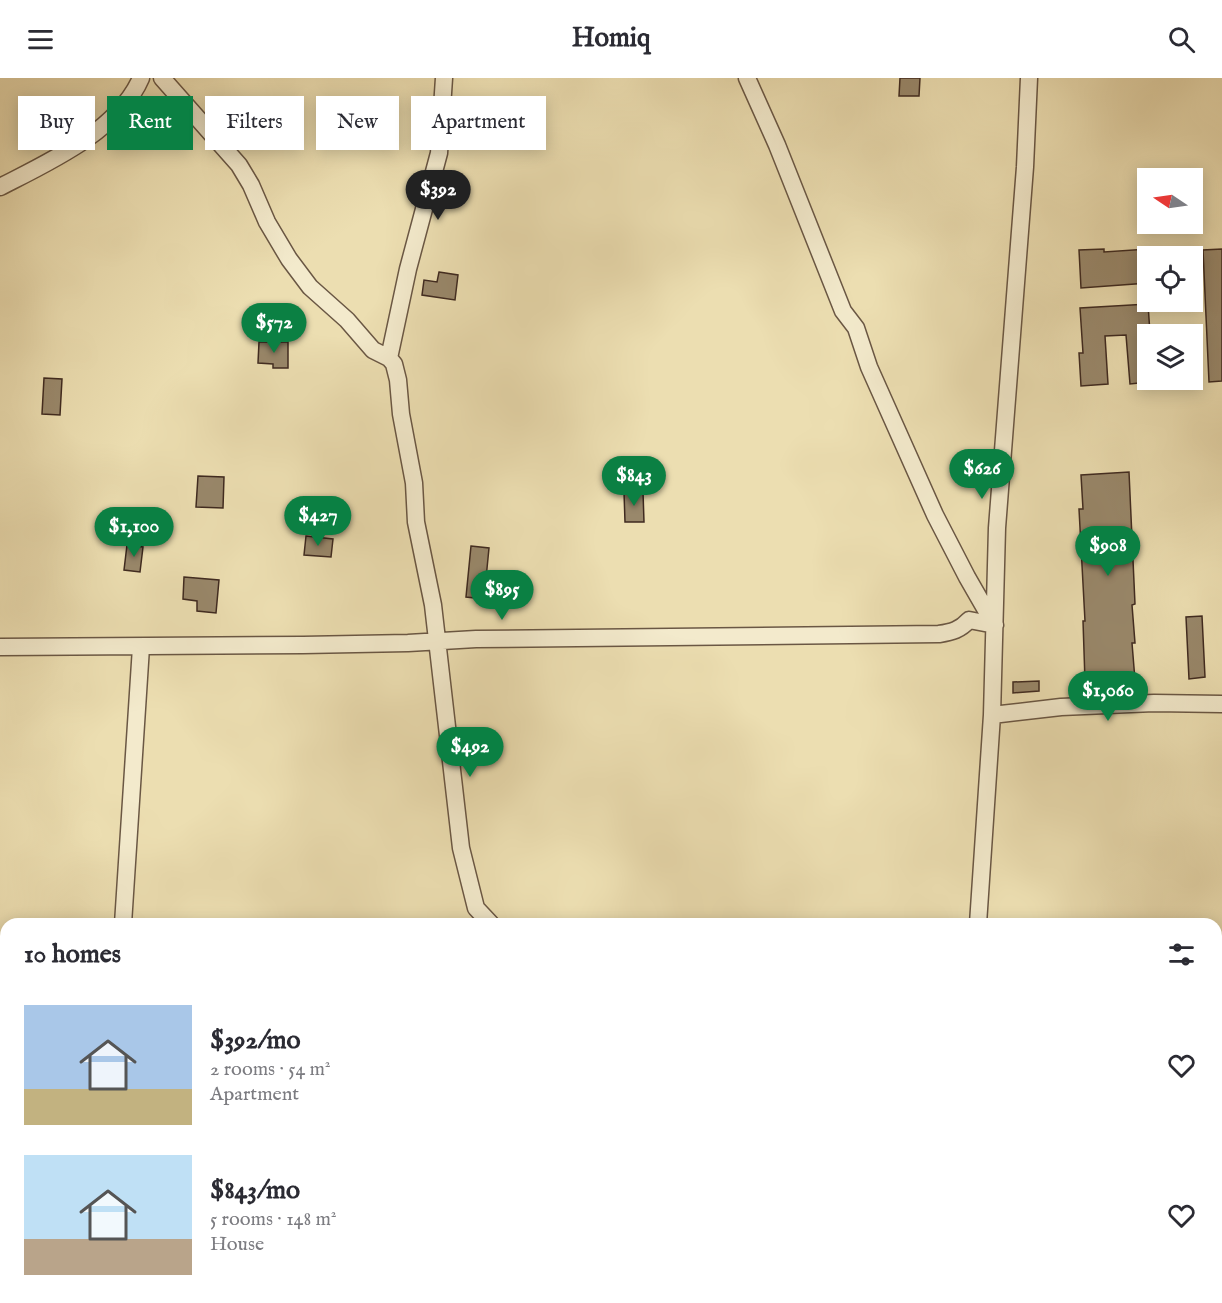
<!DOCTYPE html>
<meta charset="utf-8">
<style>
:root{--surface:#fff;--page:#f2f2f3;--text:#2b2b33;--muted:#7c7c81;--accent:#0b8043}
body{margin:0;font-family:"IM FELL English",serif;background:var(--page);color:var(--text);height:100vh;display:flex;flex-direction:column;font-size:22px;white-space:nowrap}
*{box-sizing:border-box;margin:0}
p{font-size:20px;color:var(--muted)}
.icon{flex:none;width:33px;height:33px;fill:none;stroke:currentColor;stroke-width:2;stroke-linecap:round;stroke-linejoin:round}
.map{position:relative;flex:1;overflow:hidden}
.side{position:absolute;left:0px;top:840px;width:1222px;height:386px;display:flex;flex-direction:column;background:var(--surface);border-radius:18px 18px 0 0;box-shadow:0 3px 15px #0003}
.side>*{flex:none}
.top-card{position:absolute;left:18px;top:18px;width:600px;height:54px;display:flex;gap:12px}
.needle{width:39px;rotate:283deg}
.controls{position:absolute;left:1137px;top:90px;display:grid;gap:12px}
.controls a{display:grid;place-items:center;width:66px;height:66px;border-radius:0px;background:var(--surface);box-shadow:0 3px 15px #0003;font-size:30px}
.price{position:absolute;translate:-50% -51px;padding:0 14px;border-radius:21px;background:var(--accent);color:#fff;font-size:20px;line-height:39px;filter:drop-shadow(0 2px 3px #0008)}
.price::after{content:'';position:absolute;left:50%;top:36px;width:18px;height:14px;margin-left:-9px;background:inherit;clip-path:polygon(0 0,100% 0,50% 100%)}
.price.current{background:#222;color:#fff}
ul{padding:0;list-style:none}
li{display:flex;align-items:center;gap:18px;height:150px;padding:0 24px}
li span{display:grid;place-items:center;flex:none;width:168px;height:120px;border-radius:0px;color:#555}
li>.icon{margin-inline-start:auto}
span .icon{width:72px;height:72px;fill:#fffc;stroke-width:1}
li b{font-size:26px}
h2{display:flex;justify-content:space-between;align-items:center;height:72px;padding:0 24px;font-size:26px}
.pill{padding:0 21px;border-radius:0px;background:var(--surface);box-shadow:0 3px 15px #0003;font-size:21px;line-height:54px}
.pill.current{background:var(--accent);color:#fff}
header{display:flex;justify-content:space-between;align-items:center;height:78px;padding:0 24px;background:var(--surface);font-size:27px;font-weight:800}
.map>svg:first-child{display:block}
.building{fill:#99886b;stroke:#3f2a20;stroke-width:1.5}
.lines{fill:none;stroke-linecap:round;stroke-linejoin:round}
.minor-casing{stroke:#6a5744;stroke-width:19}
.minor{stroke:#f3eacc;stroke-width:16}
</style>
<header><svg class="icon" aria-label="menu" viewBox="0 0 24 24"><path d="M4 6h16M4 12h16M4 18h16"/></svg>Homiq<svg class="icon" aria-label="search" viewBox="0 0 24 24"><circle cx="10" cy="10" r="6"/><path d="M15 15l6 6"/></svg></header>
<div class="map">
<svg width="1222" height="1225" viewBox="0 0 1222 1225">
<rect width="100%" height="100%" fill="#ecdeb1"/>
<filter id="stains"><feTurbulence type="fractalNoise" baseFrequency=".00333" numOctaves="4"/><feColorMatrix values="0 0 0 0 .2 0 0 0 0 .09 0 0 0 0 .02 0 0 0 .5 -.17"/></filter>
<radialGradient id="worn" r=".72"><stop offset=".6" stop-color="#630" stop-opacity="0"/><stop offset="1" stop-color="#630" stop-opacity=".3"/></radialGradient>
<path class="building" d="M900,0H920L919,18H899Z
M1104,171V174L1148,171V205L1081,210L1079,172Z
M1222,171V303L1209,304L1203,172Z
M439,194L458,197L455,222L422,217L424,202L437,204Z
M1148,226L1150,255H1148V304L1130,306L1126,257L1105,258L1108,306L1081,308L1079,275H1083L1080,230Z
M259,264H288V290H273V286L258,285Z
M44,300L62,301L60,337L42,336Z
M1129,394L1135,526L1132,527L1135,565H1132L1135,602L1117,604V601L1085,603L1083,543H1085L1079,431H1083L1081,397Z
M198,398L224,399L223,430L196,429Z
M624,414H643L644,444H625Z
M306,458L333,461L331,479L304,477Z
M127,467L143,469L140,494L124,492Z
M471,468L489,470L484,521L466,519Z
M184,499L219,502L216,535L197,533V523L183,521Z
M1202,538L1205,599L1189,601L1186,539Z
M1039,603V613L1013,615V604Z"/>
<g class="lines">
<g class="minor-casing">
<path id="minor" d="M162,0L239,87L251,107L267,144L289,181L310,209L347,242L373,272L389,280L394,286L398,302L401,336L414,405L416,444L433,527L461,770L476,830L491,846
M747,0L777,67L843,233L856,250L869,289L935,437L967,499L994,546
M0,109C49,84 118,53 141,0
M389,280L408,191L439,75L444,0
M0,569L303,567L408,565L476,561L939,556C952,554 960,552 969,542L995,547
M992,637L1061,629L1154,625L1222,626
M123,846L141,569
M978,846L992,637L997,450L1025,89L1029,0
M1216,1009H1222
M100,1225L101,1220
M958,1225V1220"/>
</g>
<use href="#minor" class="minor"/>
</g>
<rect width="100%" height="100%" filter="url(#stains)"/>
<rect width="100%" height="100%" fill="url(#worn)"/>
</svg>
<div class="controls">
<a><svg class="needle" viewBox="-14 -14 28 28"><path d="M0-13l5 13h-10z" fill="#e53935"/><path d="M0 13l5-13h-10z" fill="#7c7c81"/></svg></a>
<a><svg class="icon" aria-label="locate" viewBox="0 0 24 24"><circle cx="12" cy="12" r="6"/><path d="M12 2v4M12 18v4M2 12h4M18 12h4"/></svg></a>
<a><svg class="icon" aria-label="layers" viewBox="0 0 24 24"><path d="M12 4l9 5-9 5-9-5zM3 14l9 5 9-5"/></svg></a>
</div>
<b class="price current" style="left:438px;top:143px">$392</b>
<b class="price" style="left:274px;top:276px">$572</b>
<b class="price" style="left:982px;top:422px">$626</b>
<b class="price" style="left:634px;top:429px">$843</b>
<b class="price" style="left:318px;top:469px">$427</b>
<b class="price" style="left:134px;top:480px">$1,100</b>
<b class="price" style="left:1108px;top:499px">$908</b>
<b class="price" style="left:502px;top:543px">$895</b>
<b class="price" style="left:1108px;top:644px">$1,060</b>
<b class="price" style="left:470px;top:700px">$492</b>
<div class="top-card">
<a class="pill">Buy</a>
<a class="pill current">Rent</a>
<a class="pill">Filters</a>
<a class="pill">New</a>
<a class="pill">Apartment</a>
</div>
<section class="side">
<h2>10 homes<svg class="icon" aria-label="filters" viewBox="0 0 24 24"><path d="M4 7h16M4 17h16"/><circle cx="9" cy="7" r="2"/><circle cx="15" cy="17" r="2"/></svg></h2>
<ul>
<li><span style="background:linear-gradient(#a9c7e8 70%,#c2b280 0)"><svg class="icon" aria-label="home" viewBox="0 0 24 24"><path d="M3 11l9-7 9 7M6 9v11h12V9"/></svg></span><div><b>$392/mo</b><p>2 rooms · 54 m²</p><p>Apartment</p></div><svg class="icon" aria-label="heart" viewBox="0 0 24 24"><path d="M12 20l-8-8c-3-5 5-10 8-4 3-6 11-1 8 4z"/></svg></li>
<li><span style="background:linear-gradient(#bfe0f5 70%,#b9a48a 0)"><svg class="icon" aria-label="home" viewBox="0 0 24 24"><path d="M3 11l9-7 9 7M6 9v11h12V9"/></svg></span><div><b>$843/mo</b><p>5 rooms · 148 m²</p><p>House</p></div><svg class="icon" aria-label="heart" viewBox="0 0 24 24"><path d="M12 20l-8-8c-3-5 5-10 8-4 3-6 11-1 8 4z"/></svg></li>
</ul>
</section>
</div>
